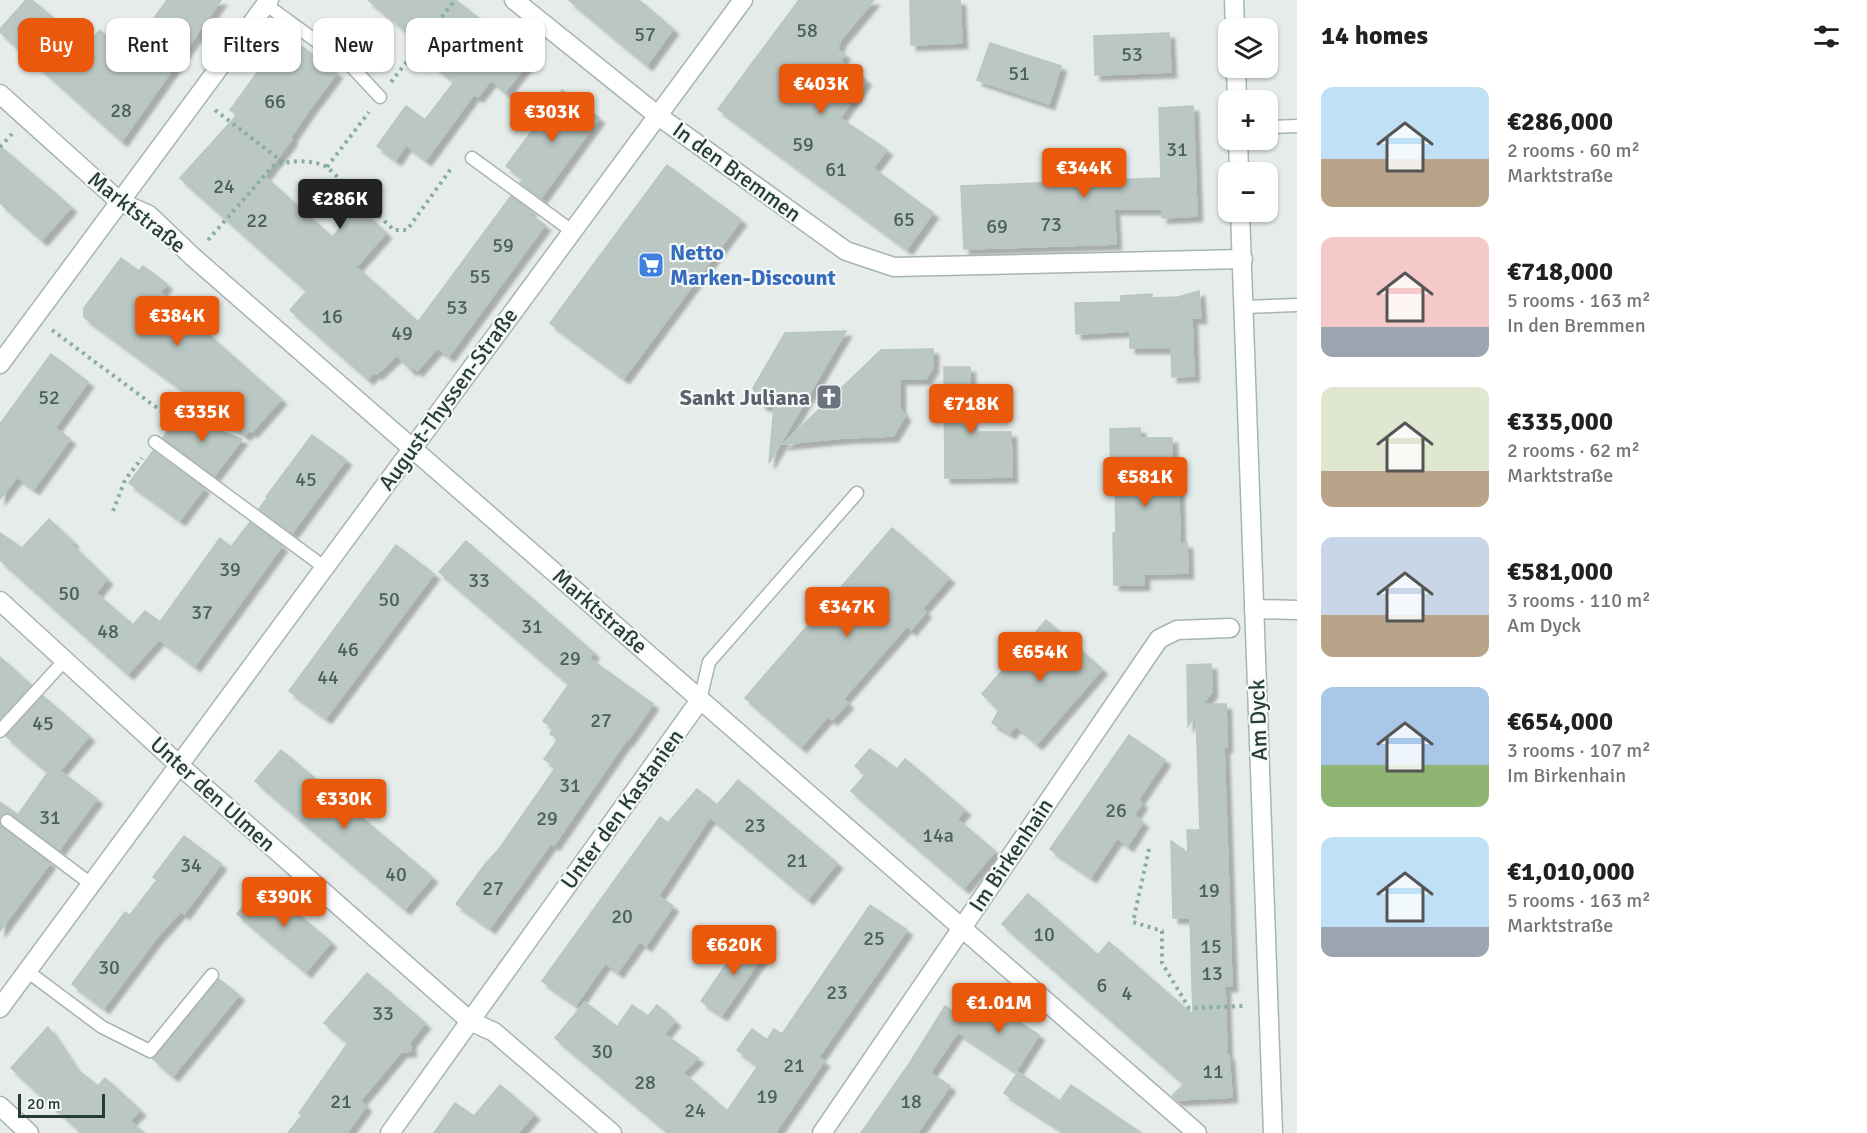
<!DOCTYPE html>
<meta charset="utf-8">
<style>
:root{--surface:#fff;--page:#f6f6f6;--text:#202124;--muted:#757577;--accent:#ea580c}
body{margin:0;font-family:Signika,sans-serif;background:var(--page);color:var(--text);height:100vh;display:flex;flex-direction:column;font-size:22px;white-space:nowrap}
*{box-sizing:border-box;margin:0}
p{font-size:20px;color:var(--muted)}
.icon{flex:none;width:33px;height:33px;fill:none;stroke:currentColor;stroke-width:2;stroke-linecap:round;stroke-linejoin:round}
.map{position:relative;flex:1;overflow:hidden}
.panel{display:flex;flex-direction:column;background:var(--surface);width:570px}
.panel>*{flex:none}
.banner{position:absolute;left:18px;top:18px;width:570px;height:54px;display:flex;gap:12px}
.tools{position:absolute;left:1218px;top:18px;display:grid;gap:12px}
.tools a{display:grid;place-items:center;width:60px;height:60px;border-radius:12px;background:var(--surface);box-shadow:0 2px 4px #0004;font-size:30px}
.scale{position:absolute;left:18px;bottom:15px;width:87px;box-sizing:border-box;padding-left:6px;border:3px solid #263d37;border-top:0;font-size:16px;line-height:21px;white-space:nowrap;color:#263d37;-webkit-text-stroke:4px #f5f9f7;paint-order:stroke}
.price{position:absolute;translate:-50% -51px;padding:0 14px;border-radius:6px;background:var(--accent);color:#fff;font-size:20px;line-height:39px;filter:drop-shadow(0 2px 3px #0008)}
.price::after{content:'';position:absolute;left:50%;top:36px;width:18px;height:14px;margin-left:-9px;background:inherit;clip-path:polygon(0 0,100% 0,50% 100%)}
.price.on{background:#222;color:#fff}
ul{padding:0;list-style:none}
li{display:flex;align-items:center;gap:18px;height:150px;padding:0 24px}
li span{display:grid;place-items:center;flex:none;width:168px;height:120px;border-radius:12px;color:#555}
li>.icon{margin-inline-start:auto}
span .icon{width:72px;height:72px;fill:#fffc;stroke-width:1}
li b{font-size:26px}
h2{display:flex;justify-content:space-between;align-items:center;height:72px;padding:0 24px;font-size:26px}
.chip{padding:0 21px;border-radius:12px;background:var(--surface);box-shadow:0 2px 4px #0004;font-size:21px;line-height:54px}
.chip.on{background:var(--accent);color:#fff}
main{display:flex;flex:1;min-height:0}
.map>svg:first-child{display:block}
.building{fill:#bac7c2;stroke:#b8c6c0;stroke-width:1.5;filter:url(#shadow)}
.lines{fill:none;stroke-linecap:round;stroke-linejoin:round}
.lane-casing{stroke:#a8b4b0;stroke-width:15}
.street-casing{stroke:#a8b4b0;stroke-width:21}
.secondary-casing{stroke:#a4b7b1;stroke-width:21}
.path{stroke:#88ada3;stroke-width:4;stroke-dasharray:3 4.5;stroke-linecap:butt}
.lane{stroke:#fff;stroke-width:12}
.street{stroke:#fff;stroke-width:18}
.secondary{stroke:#fff;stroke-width:18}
.labels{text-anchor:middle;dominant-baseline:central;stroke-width:4.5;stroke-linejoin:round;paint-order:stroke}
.number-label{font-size:20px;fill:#4b605a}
.street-label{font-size:22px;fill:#263d37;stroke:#f5f9f7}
.shop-label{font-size:22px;font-weight:bold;fill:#366cbe;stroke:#f5f9f7;text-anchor:start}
.worship-label{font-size:22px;font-weight:bold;fill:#5b616d;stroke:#f5f9f7;text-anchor:end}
</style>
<main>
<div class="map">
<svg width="1297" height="1133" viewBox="0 0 1297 1133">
<defs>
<filter id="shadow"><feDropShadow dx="5.5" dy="5.5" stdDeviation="1.5" flood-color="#0004"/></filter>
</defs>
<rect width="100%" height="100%" fill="#e5ece9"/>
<path class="building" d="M26,0H32L86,46L100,30L116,46L122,37L134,46L167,0H221L122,141L0,32V29Z
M368,0H456L530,60L505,92L491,80L478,97L474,94L426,160L406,145L396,160L377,146L406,106L425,120L454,82L424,57L430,50Z
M569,0H639L673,29L647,65Z
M799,0H874L839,42L840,43L837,49L845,54L840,61L866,80L840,118L887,150L873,168L933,213L907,249L718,109Z
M910,0H960L962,43L911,45Z
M1169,33L1171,72L1095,75L1094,36Z
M285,34L337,73L309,110L290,138L292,139L264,176L332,237L359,208L386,233L356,267L418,322L511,196L531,211L529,214L545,225L449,356L437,348L417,371L413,367L411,370L397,355L377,374L374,372L368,379L290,310L307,291L180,178L237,115L230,110Z
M990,43L1061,66L1049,104L977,80Z
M562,90L599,118L541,198L520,183L524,179L506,166Z
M1193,106L1197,216L1162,218V209H1114L1116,244L964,249L961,186L1161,178L1159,108Z
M0,146L71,207L42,240L0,203Z
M667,165L741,220L624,378L550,323Z
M121,258L139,271L143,266L167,284L160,292L281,399L252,432L250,429L245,435L84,317V308Z
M1199,291L1201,318H1192L1194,376L1172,377L1171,348H1130V331L1076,334L1075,303L1121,302V296L1152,294V298L1178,297Z
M846,331L769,463L774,406L762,405L753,388L785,333Z
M933,349V367L926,379H900V408L905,416L893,436L843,438L783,444L881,350Z
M51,354L88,382L55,428L70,439L34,489L17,477L0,499V424Z
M944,367H970L971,432H1011L1012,477L945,478Z
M179,415L242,439L214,476L163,438Z
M1140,428V438H1172V464H1178L1180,543H1187L1188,573L1144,574V585H1114L1113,533H1116L1115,482H1111L1110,429Z
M312,435L346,460L292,533L259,509L267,498L266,497Z
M153,451L204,488L180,520L129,483Z
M49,519L73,542L71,544L107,579L96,593L133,625L145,611L160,622L220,538L231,547L250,522L282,546L195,666L159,639L128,674L0,560V533L22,548Z
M892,528L949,578L922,609L926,612L911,630L907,626L843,699L848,703L832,720L828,716L801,747L745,698Z
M466,541L594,653L589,658L653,704L628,740L627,739L554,845L551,843L490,928L456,904L486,863L499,849L556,767L544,759L558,739L550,734L553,728L543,721L569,684L439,572Z
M396,545L434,574L326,718L289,691Z
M1046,620L1102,669L1037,744L1016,726L1010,733L992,723L999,710L982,694Z
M0,657L31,685L0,719Z
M1211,664L1212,691L1203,704H1226L1227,747H1224L1232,986H1225L1227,1055H1229L1232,1097L1177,1100L1172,1096L1184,1084L1002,924L1028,894L1098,955L1109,942L1193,1015L1190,918H1173L1171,841L1188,853L1187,830H1200L1196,714L1188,726L1187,665Z
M43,696L89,736L60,771L97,799L59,850L11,814L4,813L0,817V802L18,815L48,772L6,736Z
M1129,735L1165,760L1138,800L1142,803L1134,815L1143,822L1128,846L1117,838L1091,877L1050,849Z
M870,749L897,769L905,759L965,810L957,819L995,851L964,888L851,791L865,775L855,766Z
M281,750L432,877L405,909L255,781Z
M738,780L837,863L808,899L710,817L658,896L673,906L646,946L640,941L618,972L605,963L576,1005L542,981L660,817L668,823L697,789L717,805Z
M0,825L50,863L0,931Z
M184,836L221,864L184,914L181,911L158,936L104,1008L72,984L125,912L130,915L157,880L153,877Z
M257,889L264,894L268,889L331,942L306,972L237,914Z
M870,905L907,930L818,1058L824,1061L775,1133H669L555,1038L585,1002L617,1027L632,1005L648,1016L657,1005L675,1021L664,1034L698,1058L683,1073L727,1111L758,1066L737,1050L752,1029L767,1040L774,1029L782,1034Z
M745,937L766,951L722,1015L701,1001Z
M367,973L425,1023L410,1042L411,1051L401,1052L360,1101L366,1106L347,1133H288L302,1115L299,1113L348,1043L324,1023Z
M219,979L239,995L173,1076L153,1059Z
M981,997L1039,1035L1016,1071L958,1032Z
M945,1006L966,1020L930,1073L950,1086L917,1133H861L911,1061Z
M48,1027L75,1068L98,1086L105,1078L140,1110L130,1121L144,1133H82L11,1068Z
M1018,1072L1060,1101L1071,1085L1141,1133H1067L1004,1093Z
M500,1085L534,1114L518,1133H434L455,1103L474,1116Z"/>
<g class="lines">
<g class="lane-casing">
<path id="lane" d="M265,4L352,67L380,97
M1268,127L1297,126
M472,158L572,231
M1244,307L1297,305
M155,442L324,567
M700,700L709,662L857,493
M0,731L65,660
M7,821L91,884
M27,971L102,1027L150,1051L212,975"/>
</g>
<g class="street-casing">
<path id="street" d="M514,0L657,115L846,251L894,267L1243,259
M0,94L120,202L149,215L193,257L1197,1133
M0,364L269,0
M0,601L179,765L470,1021L494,1032L612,1133
M1254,609L1297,610
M0,1008L743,0
M0,1106L29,1133
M390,1133L700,700
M822,1133L1159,639L1177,630L1230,628"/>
</g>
<g class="secondary-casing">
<path id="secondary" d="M1234,0L1235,28
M1236,68L1237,100
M1238,140L1239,172
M1240,212L1273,1133"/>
</g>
<path class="path" d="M391,82L455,0
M215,110L283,162
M0,147L12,134
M327,167L369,112
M208,240L273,166C289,160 311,159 327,167L394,230H407L453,166
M52,330L172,419L167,426
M113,511L125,480L142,458
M1149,849L1133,922L1162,931V963L1189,1008L1245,1006"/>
<use href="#lane" class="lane"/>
<use href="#street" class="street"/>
<use href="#secondary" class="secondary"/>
</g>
<defs>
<g id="supermarket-square" transform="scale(1.35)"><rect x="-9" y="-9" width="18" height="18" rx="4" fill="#3f7fe0" stroke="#f5f9f7"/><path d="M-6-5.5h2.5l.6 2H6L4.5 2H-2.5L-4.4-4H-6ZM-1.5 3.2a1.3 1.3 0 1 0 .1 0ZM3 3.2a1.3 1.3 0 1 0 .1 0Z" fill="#fff"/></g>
<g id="church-square" transform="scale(1.35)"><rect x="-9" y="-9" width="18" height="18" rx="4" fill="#6b7280" stroke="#f5f9f7"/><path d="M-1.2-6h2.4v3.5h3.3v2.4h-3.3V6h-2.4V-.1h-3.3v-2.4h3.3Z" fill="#fff"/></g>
</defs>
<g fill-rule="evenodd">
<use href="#supermarket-square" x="651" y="265"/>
<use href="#church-square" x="829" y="397"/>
</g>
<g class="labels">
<g class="number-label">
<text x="807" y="30">58</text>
<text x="645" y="34">57</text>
<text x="1132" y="54">53</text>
<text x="1019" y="73">51</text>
<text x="275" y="101">66</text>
<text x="121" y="110">28</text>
<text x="803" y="144">59</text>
<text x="1177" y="149">31</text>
<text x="836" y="169">61</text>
<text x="224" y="186">24</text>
<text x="904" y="219">65</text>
<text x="257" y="220">22</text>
<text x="1051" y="224">73</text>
<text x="997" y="226">69</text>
<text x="503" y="245">59</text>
<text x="480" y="276">55</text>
<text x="457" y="307">53</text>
<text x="332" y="316">16</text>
<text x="402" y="333">49</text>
<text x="49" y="397">52</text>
<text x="306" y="479">45</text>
<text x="230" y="569">39</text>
<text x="479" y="580">33</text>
<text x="69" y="593">50</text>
<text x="389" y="599">50</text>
<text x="202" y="612">37</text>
<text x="532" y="626">31</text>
<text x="108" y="631">48</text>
<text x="348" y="649">46</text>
<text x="570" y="658">29</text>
<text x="328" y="677">44</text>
<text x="601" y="720">27</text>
<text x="43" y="723">45</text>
<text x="570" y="785">31</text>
<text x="1116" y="810">26</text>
<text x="50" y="817">31</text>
<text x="547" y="818">29</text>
<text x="755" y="825">23</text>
<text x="938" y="835">14a</text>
<text x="797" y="860">21</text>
<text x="191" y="865">34</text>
<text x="396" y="874">40</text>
<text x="493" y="888">27</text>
<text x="1209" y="890">19</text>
<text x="622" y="916">20</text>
<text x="1044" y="934">10</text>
<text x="874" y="938">25</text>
<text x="1211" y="946">15</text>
<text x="109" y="967">30</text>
<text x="1212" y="973">13</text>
<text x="1102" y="985">6</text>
<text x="837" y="992">23</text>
<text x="1127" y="993">4</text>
<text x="383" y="1013">33</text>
<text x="602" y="1051">30</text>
<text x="794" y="1065">21</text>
<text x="1213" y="1071">11</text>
<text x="645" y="1082">28</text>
<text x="767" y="1096">19</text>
<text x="341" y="1101">21</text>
<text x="911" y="1101">18</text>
<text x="695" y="1110">24</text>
</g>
<g class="street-label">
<text transform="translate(737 172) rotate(36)">In den Bremmen</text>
<text transform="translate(137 212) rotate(38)">Marktstraße</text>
<text transform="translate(448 399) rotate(-54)">August-Thyssen-Straße</text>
<text transform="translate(600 611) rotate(41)">Marktstraße</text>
<text transform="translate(1258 720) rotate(-92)">Am Dyck</text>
<text transform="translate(213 794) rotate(42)">Unter den Ulmen</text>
<text transform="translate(622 809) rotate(-54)">Unter den Kastanien</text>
<text transform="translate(1011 855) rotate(-56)">Im Birkenhain</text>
</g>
<g class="shop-label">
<text x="670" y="252">Netto<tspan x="670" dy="25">Marken-Discount</tspan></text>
</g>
<g class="worship-label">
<text x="810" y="397">Sankt Juliana</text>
</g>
</g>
</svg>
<div class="tools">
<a><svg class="icon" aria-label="layers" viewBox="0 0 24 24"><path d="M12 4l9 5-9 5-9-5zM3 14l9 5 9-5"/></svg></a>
<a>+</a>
<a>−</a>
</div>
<div class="scale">20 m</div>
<b class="price" style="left:821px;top:115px">€403K</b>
<b class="price" style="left:552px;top:143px">€303K</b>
<b class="price" style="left:1084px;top:199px">€344K</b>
<b class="price on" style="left:340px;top:230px">€286K</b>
<b class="price" style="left:177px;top:347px">€384K</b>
<b class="price" style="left:971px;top:435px">€718K</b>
<b class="price" style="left:202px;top:443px">€335K</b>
<b class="price" style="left:1145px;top:508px">€581K</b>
<b class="price" style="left:847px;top:638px">€347K</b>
<b class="price" style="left:1040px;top:683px">€654K</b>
<b class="price" style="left:344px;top:830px">€330K</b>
<b class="price" style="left:284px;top:928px">€390K</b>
<b class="price" style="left:734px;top:976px">€620K</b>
<b class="price" style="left:999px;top:1034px">€1.01M</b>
<div class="banner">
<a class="chip on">Buy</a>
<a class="chip">Rent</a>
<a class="chip">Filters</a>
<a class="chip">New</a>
<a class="chip">Apartment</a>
</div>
</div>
<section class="panel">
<h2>14 homes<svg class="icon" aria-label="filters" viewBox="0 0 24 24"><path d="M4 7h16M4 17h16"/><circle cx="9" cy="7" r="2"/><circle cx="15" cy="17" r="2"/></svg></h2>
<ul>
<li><span style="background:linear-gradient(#bfe0f5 60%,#b9a48a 0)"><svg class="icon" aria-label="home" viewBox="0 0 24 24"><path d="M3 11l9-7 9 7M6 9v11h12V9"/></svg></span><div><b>€286,000</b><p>2 rooms · 60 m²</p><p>Marktstraße</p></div></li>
<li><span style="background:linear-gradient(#f6c9c9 75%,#9aa5b1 0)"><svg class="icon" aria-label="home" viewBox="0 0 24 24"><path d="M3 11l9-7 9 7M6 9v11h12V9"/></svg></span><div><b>€718,000</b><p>5 rooms · 163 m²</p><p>In den Bremmen</p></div></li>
<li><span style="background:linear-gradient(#dfe7d0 70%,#b9a48a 0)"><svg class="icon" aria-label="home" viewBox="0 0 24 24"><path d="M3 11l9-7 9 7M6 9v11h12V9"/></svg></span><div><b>€335,000</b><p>2 rooms · 62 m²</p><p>Marktstraße</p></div></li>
<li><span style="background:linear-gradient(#c9d6e8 65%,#b9a48a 0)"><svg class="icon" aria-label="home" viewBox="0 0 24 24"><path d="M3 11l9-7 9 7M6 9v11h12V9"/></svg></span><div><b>€581,000</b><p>3 rooms · 110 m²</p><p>Am Dyck</p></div></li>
<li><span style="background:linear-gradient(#a9c7e8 65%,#8fb573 0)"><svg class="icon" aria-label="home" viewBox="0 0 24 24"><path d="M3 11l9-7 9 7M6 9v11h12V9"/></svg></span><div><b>€654,000</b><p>3 rooms · 107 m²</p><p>Im Birkenhain</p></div></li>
<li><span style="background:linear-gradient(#bfe0f5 75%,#9aa5b1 0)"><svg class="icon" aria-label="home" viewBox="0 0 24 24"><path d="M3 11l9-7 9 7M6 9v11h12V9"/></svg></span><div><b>€1,010,000</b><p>5 rooms · 163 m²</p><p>Marktstraße</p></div></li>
</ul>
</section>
</main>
